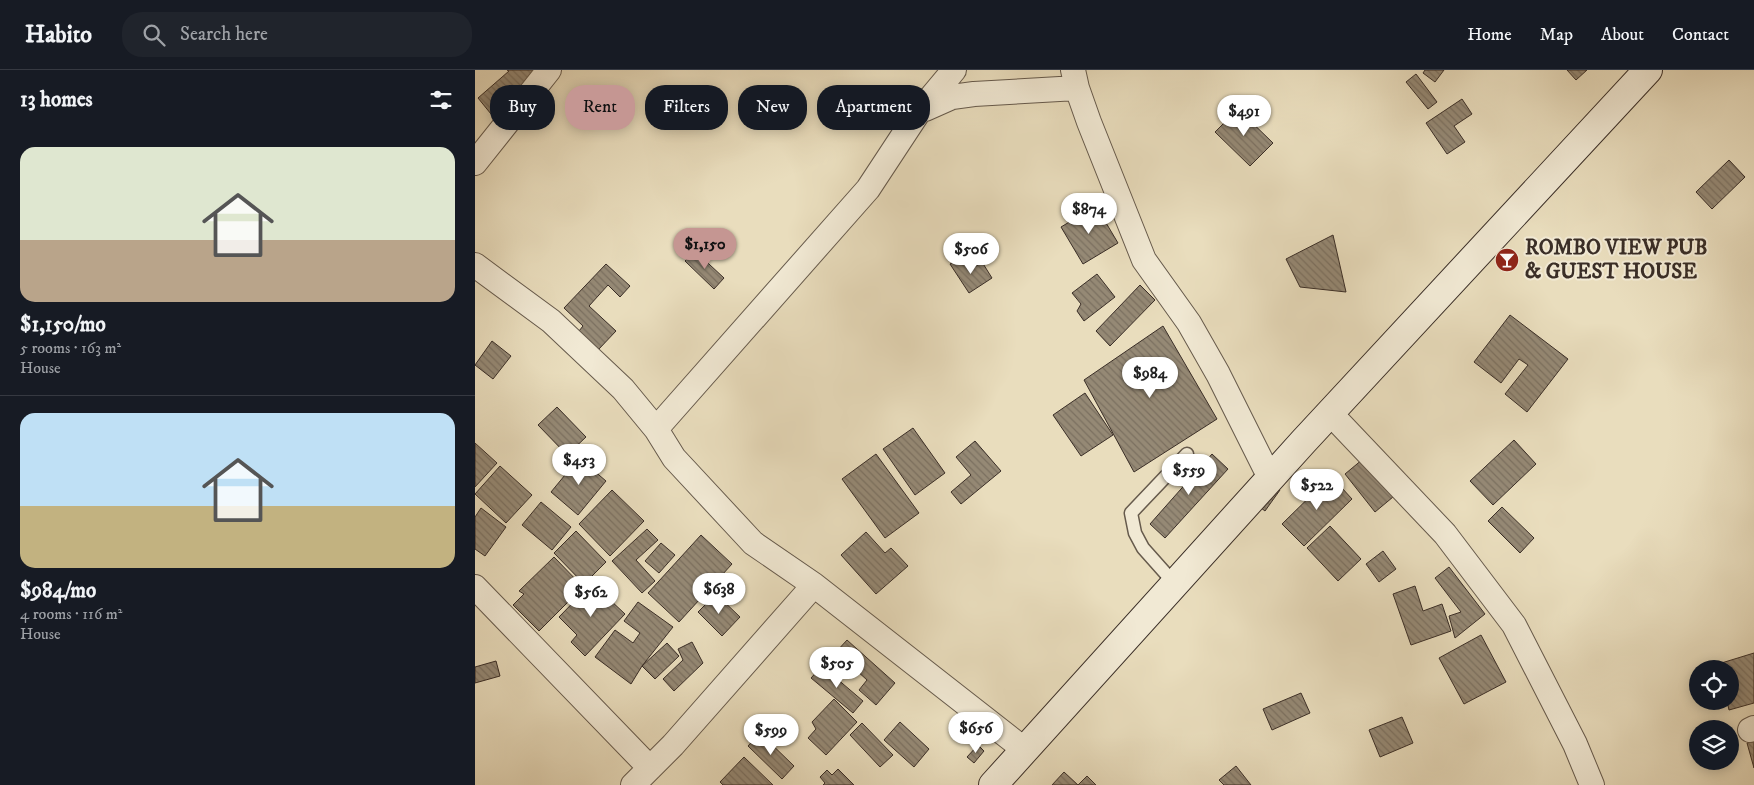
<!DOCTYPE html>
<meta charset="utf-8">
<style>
:root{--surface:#171b24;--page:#20242c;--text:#f1f3f6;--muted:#9ea1a6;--line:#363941;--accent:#c59692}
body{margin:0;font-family:"IM FELL DW Pica",serif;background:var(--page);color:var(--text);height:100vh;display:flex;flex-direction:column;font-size:19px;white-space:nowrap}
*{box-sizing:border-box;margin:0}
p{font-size:16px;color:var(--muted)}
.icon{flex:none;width:28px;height:28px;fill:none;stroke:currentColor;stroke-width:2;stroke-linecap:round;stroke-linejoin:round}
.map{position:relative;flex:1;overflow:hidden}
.details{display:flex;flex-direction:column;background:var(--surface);width:475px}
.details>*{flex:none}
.banner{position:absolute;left:15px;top:15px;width:475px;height:45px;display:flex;gap:10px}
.tools{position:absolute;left:1214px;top:590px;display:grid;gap:10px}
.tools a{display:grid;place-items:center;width:50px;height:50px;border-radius:50%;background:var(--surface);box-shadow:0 2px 12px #0003;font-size:25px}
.price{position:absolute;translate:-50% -42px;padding:0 11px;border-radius:18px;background:#fff;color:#222;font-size:16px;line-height:32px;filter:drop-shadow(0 1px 2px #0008)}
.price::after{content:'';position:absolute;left:50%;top:30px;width:15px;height:11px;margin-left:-8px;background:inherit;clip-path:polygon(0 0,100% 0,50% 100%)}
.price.selected{background:var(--accent);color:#111}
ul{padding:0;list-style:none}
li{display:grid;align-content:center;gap:10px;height:265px;padding:0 20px}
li+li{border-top:1px solid var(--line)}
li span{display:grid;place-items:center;height:155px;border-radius:15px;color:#555}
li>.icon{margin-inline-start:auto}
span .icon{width:90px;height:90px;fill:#fffc;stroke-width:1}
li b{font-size:21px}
h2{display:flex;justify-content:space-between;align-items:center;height:60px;padding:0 20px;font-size:21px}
.chip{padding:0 18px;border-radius:20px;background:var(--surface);box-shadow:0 2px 12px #0003;font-size:18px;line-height:45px}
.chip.selected{background:var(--accent);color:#111}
header{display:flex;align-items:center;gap:30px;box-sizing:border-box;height:70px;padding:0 25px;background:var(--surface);border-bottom:1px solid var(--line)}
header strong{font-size:24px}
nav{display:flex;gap:28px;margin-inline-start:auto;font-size:18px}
.search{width:350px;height:45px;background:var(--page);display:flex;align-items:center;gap:12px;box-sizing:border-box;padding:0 18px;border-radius:20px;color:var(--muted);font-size:19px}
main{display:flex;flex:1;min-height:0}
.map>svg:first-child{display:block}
.building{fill:url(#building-back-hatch);stroke:#3a2e27}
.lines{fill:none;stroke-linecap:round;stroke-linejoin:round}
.lane-casing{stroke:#665a4c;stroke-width:15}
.street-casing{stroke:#665a4c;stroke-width:26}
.secondary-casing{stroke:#3a2e27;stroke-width:30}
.lane{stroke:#f1e9d4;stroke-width:12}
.street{stroke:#f1e9d4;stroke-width:24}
.secondary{stroke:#f1e9d4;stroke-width:28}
.labels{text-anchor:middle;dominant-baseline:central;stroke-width:4;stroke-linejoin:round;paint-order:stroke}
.poi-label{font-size:21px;font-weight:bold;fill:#3a2e27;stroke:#f1e9d4;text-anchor:start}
</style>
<header>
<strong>Habito</strong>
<div class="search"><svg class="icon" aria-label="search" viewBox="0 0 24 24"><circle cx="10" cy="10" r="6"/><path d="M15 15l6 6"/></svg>Search here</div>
<nav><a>Home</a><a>Map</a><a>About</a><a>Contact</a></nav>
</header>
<main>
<section class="details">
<h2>13 homes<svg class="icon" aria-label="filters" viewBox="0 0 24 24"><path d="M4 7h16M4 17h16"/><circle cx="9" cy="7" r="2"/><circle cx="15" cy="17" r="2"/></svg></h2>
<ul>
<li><span style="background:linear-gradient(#dfe7d0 60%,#b9a48a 0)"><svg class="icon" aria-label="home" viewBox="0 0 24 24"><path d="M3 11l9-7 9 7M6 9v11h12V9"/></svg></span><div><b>$1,150/mo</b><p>5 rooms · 163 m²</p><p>House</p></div></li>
<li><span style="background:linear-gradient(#bfe0f5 60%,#c2b280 0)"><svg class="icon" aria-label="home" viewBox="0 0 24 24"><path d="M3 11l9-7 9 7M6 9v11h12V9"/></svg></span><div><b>$984/mo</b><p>4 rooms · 116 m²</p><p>House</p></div></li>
</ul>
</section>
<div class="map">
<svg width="1279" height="715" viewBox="0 0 1279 715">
<defs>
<pattern id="building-back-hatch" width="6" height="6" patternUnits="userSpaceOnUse" patternTransform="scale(1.25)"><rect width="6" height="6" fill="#958975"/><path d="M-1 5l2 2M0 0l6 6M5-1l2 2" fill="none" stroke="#7b7060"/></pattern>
</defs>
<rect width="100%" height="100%" fill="#e9ddbd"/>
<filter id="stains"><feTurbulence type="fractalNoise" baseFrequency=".004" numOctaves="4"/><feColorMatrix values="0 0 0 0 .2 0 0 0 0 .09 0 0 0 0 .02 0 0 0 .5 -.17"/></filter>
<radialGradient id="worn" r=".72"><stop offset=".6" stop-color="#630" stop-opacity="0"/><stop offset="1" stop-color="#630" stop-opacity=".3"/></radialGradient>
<path class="building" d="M32,0H59L63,4L16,44L3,28L34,1Z
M950,0H969L960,12L948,3Z
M1092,0H1112L1101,10Z
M941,4L962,32L953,39L931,12Z
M987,29L997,44L979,56L990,72L972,84L951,53Z
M763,39L798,73L775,96L740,62Z
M1254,90L1270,107L1237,139L1221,122Z
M621,136L643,173L608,194L586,157Z
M858,165L871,222L825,217L811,189Z
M220,181L249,208L239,219L210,191Z
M485,188L494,201L507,192L517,208L494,223L475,194Z
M131,194L155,216L145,227L133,215L114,236L141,261L123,280L104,261L108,256L89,238Z
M622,204L640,227L609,251L602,241L606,234L597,223Z
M665,215L680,230L635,276L621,261Z
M1035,245L1093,289L1052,342L1030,324L1053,295L1044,289L1026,313L999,292Z
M688,256L742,349L659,402L609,310Z
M17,271L36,286L18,309L0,295Z
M610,323L638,365L606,386L578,345Z
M82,337L111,367L92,385L63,355Z
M438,358L470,403L440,425L408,379Z
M1039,370L1061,394L1018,435L995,411Z
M500,371L526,401L486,434L476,422L496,405L481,387Z
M0,373L22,393L0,417Z
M401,384L444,443L410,468L367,409Z
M737,384L753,399L690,468L675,454Z
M104,388L131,411L103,445L76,422Z
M888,389L918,427L900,442L870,404Z
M25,396L57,425L31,453L0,424Z
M856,406L877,429L829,476L807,454Z
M797,414L805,420L790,441L781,434Z
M137,420L169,451L135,486L104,454Z
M66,432L96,457L77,480L47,455Z
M1027,437L1059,468L1045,483L1013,451Z
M6,438L31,457L10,486L0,479V447Z
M855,456L886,489L863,511L832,478Z
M172,459L183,470L161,490L180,511L167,523L137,491Z
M101,461L131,492L109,514L79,483Z
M391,462L410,483L416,478L433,496L401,524L366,485Z
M226,465L257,494L204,552L173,523Z
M186,473L200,485L184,503L170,491Z
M908,481L921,499L904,512L891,494Z
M79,487L108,517L64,561L38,535L49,524L44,521Z
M974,497L1010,544L980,568L974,546L986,542L960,508Z
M117,513L150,544L110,586L96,572L102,565L84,547Z
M940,516L948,541L967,534L976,561L936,575L918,524Z
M241,524L265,547L247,566L223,542Z
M163,532L198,557L167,596L156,614L120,587L140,560L158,573L165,563L149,551Z
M1006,565L1031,612L989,634L964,588Z
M372,570L420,613L401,635L384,620L392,610L361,582Z
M217,572L228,593L199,621L188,609L208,590L203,579Z
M192,573L204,586L180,609L167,596Z
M1279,583V633L1254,640L1252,631H1255V599H1242L1240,595Z
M21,591L25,606L0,613V597Z
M347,596L388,631L378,643L336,608Z
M826,623L835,643L797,660L788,639Z
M359,629L382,652L351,685L333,668L341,659L337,652Z
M927,647L938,673L905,687L894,660Z
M425,652L454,679L439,697L409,670Z
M387,653L418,685L405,697L375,665Z
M285,663L319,696L307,709L273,676Z
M1279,671V698L1272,673Z
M503,675L509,681L499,693L492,687Z
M269,687L298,715H248L245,712Z
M761,696L776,715H749L744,710Z
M363,699L379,715H348L350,713L345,707L352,700L357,705Z
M589,702L603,715H577Z
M612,706L621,715H603Z"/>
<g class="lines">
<g class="lane-casing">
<path id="lane" d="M700,514L668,478L660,463L656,443L712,384"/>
</g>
<g class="street-casing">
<path id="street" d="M598,0L602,18L614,52L669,190L714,253L743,304L795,408
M450,39L477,27L499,24L602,18
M0,93L74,0
M0,195L76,251L148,319L181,359L199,388L278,473L339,515L550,680
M855,343L970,464L1039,555L1100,674L1117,715
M181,359L393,119L443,43L479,0
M0,517L175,698
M1275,660L1279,658
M158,715L198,675L339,515"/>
</g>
<g class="secondary-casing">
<path id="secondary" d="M518,715L828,372L1173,0"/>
</g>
<use href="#lane" class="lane"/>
<use href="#street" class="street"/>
<use href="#secondary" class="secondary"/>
</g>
<defs>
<g id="bar-disc" transform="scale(1.25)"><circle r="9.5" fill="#8f2418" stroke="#f1e9d4"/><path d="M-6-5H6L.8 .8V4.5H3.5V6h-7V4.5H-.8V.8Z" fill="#fff"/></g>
</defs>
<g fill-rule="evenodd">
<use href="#bar-disc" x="1032" y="190"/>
</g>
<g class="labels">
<g class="poi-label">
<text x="1050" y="178">ROMBO VIEW PUB<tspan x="1050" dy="24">&amp; GUEST HOUSE</tspan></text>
</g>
</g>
<rect width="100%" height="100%" filter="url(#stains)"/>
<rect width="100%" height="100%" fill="url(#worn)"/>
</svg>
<div class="tools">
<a><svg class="icon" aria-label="locate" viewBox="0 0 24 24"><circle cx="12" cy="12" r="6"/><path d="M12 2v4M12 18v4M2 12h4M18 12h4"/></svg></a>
<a><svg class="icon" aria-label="layers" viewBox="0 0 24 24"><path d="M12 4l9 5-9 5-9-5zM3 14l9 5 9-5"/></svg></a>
</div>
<b class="price" style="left:769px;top:67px">$491</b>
<b class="price" style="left:614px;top:165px">$874</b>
<b class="price selected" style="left:230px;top:200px">$1,150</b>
<b class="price" style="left:496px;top:205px">$506</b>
<b class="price" style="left:675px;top:329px">$984</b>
<b class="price" style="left:104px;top:416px">$453</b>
<b class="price" style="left:714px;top:426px">$559</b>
<b class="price" style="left:842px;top:441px">$522</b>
<b class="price" style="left:244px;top:545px">$638</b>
<b class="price" style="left:116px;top:548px">$562</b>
<b class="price" style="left:362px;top:619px">$505</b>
<b class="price" style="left:501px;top:684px">$656</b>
<b class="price" style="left:296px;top:686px">$599</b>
<div class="banner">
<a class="chip">Buy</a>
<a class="chip selected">Rent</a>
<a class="chip">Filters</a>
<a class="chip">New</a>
<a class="chip">Apartment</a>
</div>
</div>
</main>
